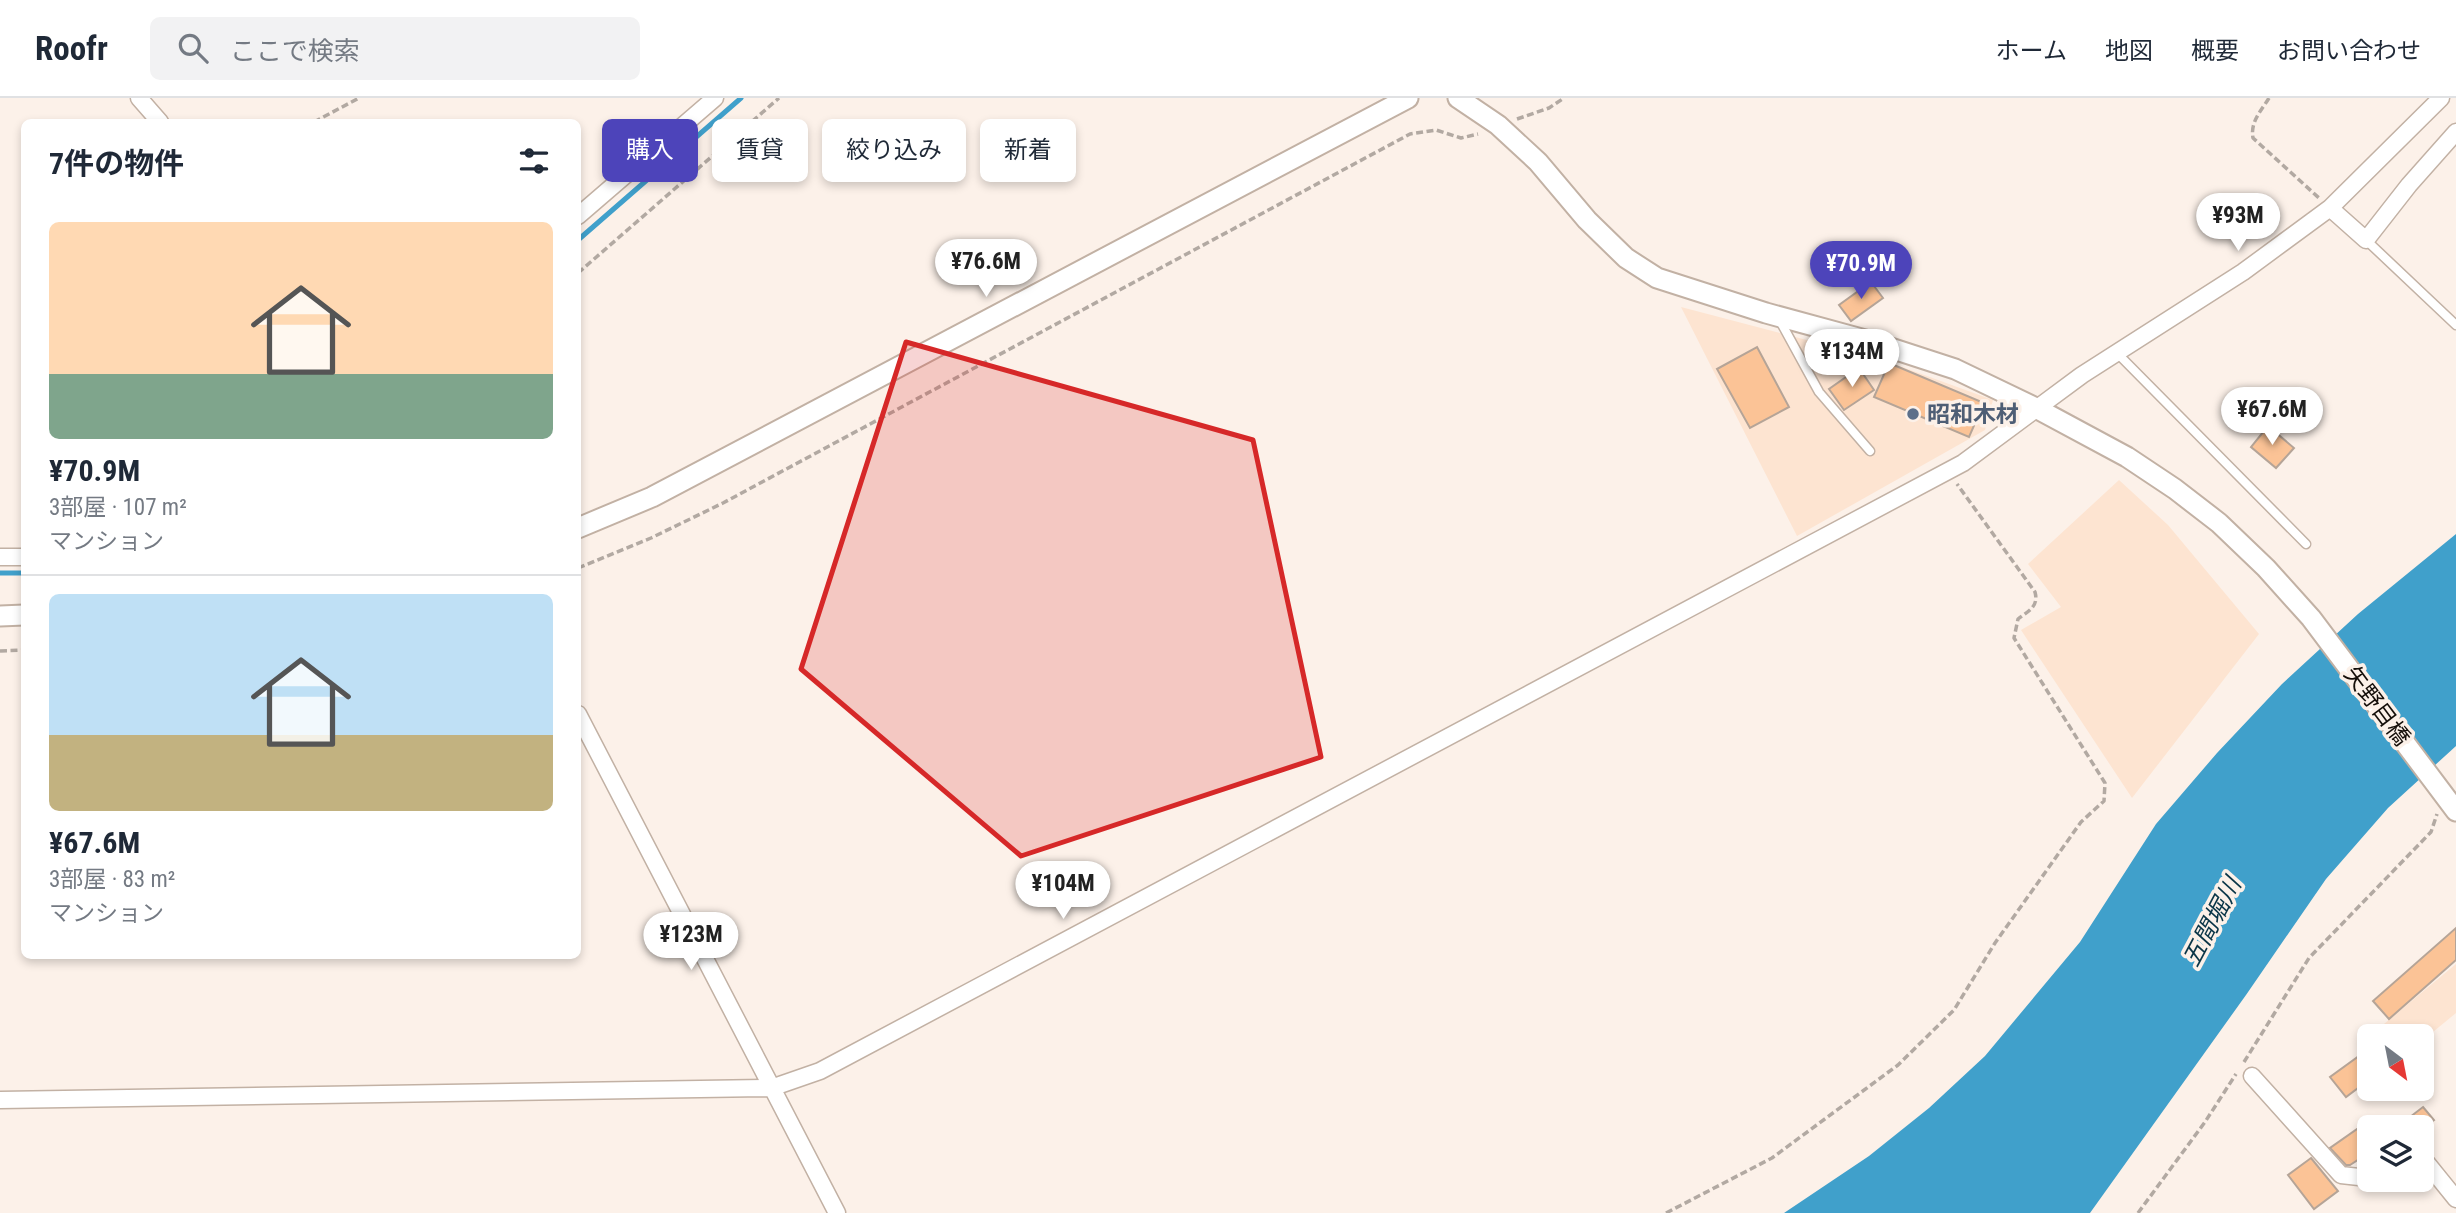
<!DOCTYPE html>
<html lang="ja">
<meta charset="utf-8">
<style>
:root{--surface:#fff;--page:#f2f2f3;--text:#1f2937;--muted:#747a83;--line:#e0e1e3;--accent:#4d44ba}
body{margin:0;font-family:"Roboto Condensed","Noto Sans JP",sans-serif;background:var(--page);color:var(--text);height:100vh;display:flex;flex-direction:column;font-size:26px;white-space:nowrap}
*{box-sizing:border-box;margin:0}
p{font-size:23px;color:var(--muted)}
.icon{flex:none;width:38px;height:38px;fill:none;stroke:currentColor;stroke-width:2;stroke-linecap:round;stroke-linejoin:round}
.map{position:relative;flex:1;overflow:hidden}
.sheet{position:absolute;left:21px;top:21px;width:560px;height:840px;display:flex;flex-direction:column;background:var(--surface);border-radius:10px;box-shadow:0 4px 10px #0003}
.sheet>*{flex:none}
.hud{position:absolute;left:602px;top:21px;width:665px;height:63px;display:flex;gap:14px}
.needle{width:46px;rotate:148deg}
.fabs{position:absolute;left:2357px;top:926px;display:grid;gap:14px}
.fabs a{display:grid;place-items:center;width:77px;height:77px;border-radius:10px;background:var(--surface);box-shadow:0 4px 10px #0003;font-size:35px}
.price{position:absolute;translate:-50% -60px;padding:0 16px;border-radius:24px;background:#fff;color:#222;font-size:23px;line-height:46px;filter:drop-shadow(0 2px 4px #0008)}
.price::after{content:'';position:absolute;left:50%;top:42px;width:21px;height:16px;margin-left:-10px;background:inherit;clip-path:polygon(0 0,100% 0,50% 100%)}
.price.current{background:var(--accent);color:#fff}
ul{padding:0;list-style:none}
li{display:grid;align-content:center;gap:14px;height:371px;padding:0 28px}
li+li{border-top:2px solid var(--line)}
li span{display:grid;place-items:center;height:217px;border-radius:10px;color:#555}
li>.icon{margin-inline-start:auto}
span .icon{width:126px;height:126px;fill:#fffc;stroke-width:1}
li b{font-size:30px}
h2{display:flex;justify-content:space-between;align-items:center;height:84px;padding:0 28px;font-size:30px}
.tag{padding:0 24px;border-radius:10px;background:var(--surface);box-shadow:0 4px 10px #0003;font-size:24px;line-height:63px}
.tag.current{background:var(--accent);color:#fff}
header{display:flex;align-items:center;gap:42px;box-sizing:border-box;height:98px;padding:0 35px;background:var(--surface);border-bottom:2px solid var(--line)}
header strong{font-size:33px}
nav{display:flex;gap:38px;margin-inline-start:auto;font-size:24px}
.search{width:490px;height:63px;background:var(--page);display:flex;align-items:center;gap:18px;box-sizing:border-box;padding:0 24px;border-radius:10px;color:var(--muted);font-size:26px}
.map>svg:first-child{display:block}
.built{fill:#fde4d1}
.water{fill:#40a0cb}
.lines{fill:none;stroke-linecap:round;stroke-linejoin:round}
.stream{stroke:#40a0cb;stroke-width:5}
.building{fill:#fbc396;stroke:#b5a497;stroke-width:2}
.service-casing{stroke:#c2b1a4;stroke-width:11}
.minor-casing{stroke:#c2b1a4;stroke-width:19}
.tertiary-casing{stroke:#c2b1a4;stroke-width:23}
.path{stroke:#b2a9a2;stroke-width:3.5;stroke-dasharray:7 3.5;stroke-linecap:butt}
.service{stroke:#fff;stroke-width:8}
.minor{stroke:#fff;stroke-width:16}
.tertiary{stroke:#fff;stroke-width:19}
.marked{fill:#d62828;fill-opacity:0.2;stroke:#d62828;stroke-width:5;stroke-linejoin:round}
.service-dot{fill:#5c6f8a;stroke:#fcf1e9;stroke-width:2.5}
.labels{text-anchor:middle;dominant-baseline:central;stroke-width:7;stroke-linejoin:round;paint-order:stroke}
.service-label{font-size:23px;font-weight:bold;fill:#4e5e75;stroke:#fcf1e9;text-anchor:start}
.street-label{font-size:23px;fill:#140e09;stroke:#fcf1e9}
.water-label{font-size:24px;font-style:italic;fill:#0a3547;stroke:#fcf1e9}
</style>
<header>
<strong>Roofr</strong>
<div class="search"><svg class="icon" aria-label="search" viewBox="0 0 24 24"><circle cx="10" cy="10" r="6"/><path d="M15 15l6 6"/></svg>ここで検索</div>
<nav><a>ホーム</a><a>地図</a><a>概要</a><a>お問い合わせ</a></nav>
</header>
<div class="map">
<svg width="2456" height="1115" viewBox="0 0 2456 1115">
<rect width="100%" height="100%" fill="#fcf1e9"/>
<path class="built" d="M1681,209L1883,262L1993,302L1985,332L1797,438Z
M2119,382L2168,427L2259,536L2132,700L2021,532L2061,509L2028,466Z
M2456,866V915L2422,943V938H2373L2372,936Z"/>
<path class="water" d="M2456,436V648L2388,710L2326,781L2246,897L2090,1115H1784L1869,1058L1929,1010L1985,958L2080,844L2156,726L2217,655L2282,586L2358,516Z"/>
<g class="lines">
<path class="stream" d="M578,142L741,0
M0,475H24"/>
</g>
<path class="building" d="M1871,184L1883,200L1851,223L1839,207Z
M1757,249L1789,309L1750,330L1717,271Z
M1889,265L1984,305L1969,339L1874,299Z
M1859,270L1874,292L1844,312L1829,291Z
M2268,328L2294,350L2276,370L2251,349Z
M2456,830V862L2389,921L2373,903Z
M2370,950V981L2346,999L2330,979Z
M2423,1009L2434,1022L2425,1029H2397Z
M2370,1022V1054L2350,1067H2346L2330,1050Z
M2311,1060L2338,1093L2314,1111L2288,1077Z"/>
<g class="lines">
<g class="service-casing">
<path id="service" d="M2366,142L2456,227
M1779,221L1819,294L1870,353
M2117,255L2306,446"/>
</g>
<g class="minor-casing">
<path id="minor" d="M139,0L160,24
M2330,110L2366,142L2409,87L2456,34
M578,118L715,0
M0,459H24
M578,616L837,1115
M2252,978L2341,1077L2359,1079L2370,1073
M0,1002L771,990L820,973L1963,365L2082,277L2243,174L2330,110L2441,0
M2422,1059L2456,1101"/>
</g>
<g class="tertiary-casing">
<path id="tertiary" d="M1458,0L1498,27L1538,64L1587,122L1626,160L1657,180L1766,215L1869,243L1955,271L2036,310L2127,359L2175,391L2219,425L2266,470L2311,520L2456,713
M578,430L652,399L1408,0
M0,518L24,517"/>
</g>
<path class="path" d="M2269,0C2261,13 2250,24 2253,40L2319,100
M1517,21L1549,10L1564,0
M314,24L359,0
M578,175L779,0
M578,470L651,440L723,405L1410,36L1436,32L1461,40L1478,36
M0,553L24,552
M2244,964L2309,860L2431,734L2437,716
M1666,1115L1772,1060L1898,967L1954,912L1995,845L2081,724L2104,703L2105,685L2014,540L2018,521C2028,513 2039,509 2035,494L1957,386
M2138,1115L2205,1024L2236,976"/>
<use href="#service" class="service"/>
<use href="#minor" class="minor"/>
<use href="#tertiary" class="tertiary"/>
</g>
<path class="marked" d="M906,244L1253,342L1321,659L1021,758L801,571Z"/>
<circle class="service-dot" cx="1913" cy="316" r="7"/>
<g class="labels">
<g class="service-label">
<text x="1927" y="316">昭和木材</text>
</g>
<g class="street-label">
<text transform="translate(2377 608) rotate(53)">矢野目橋</text>
</g>
<g class="water-label">
<text transform="translate(2212 824) rotate(-62)">五間堀川</text>
</g>
</g>
</svg>
<div class="fabs">
<a><svg class="needle" viewBox="-14 -14 28 28"><path d="M0-13l5 13h-10z" fill="#e53935"/><path d="M0 13l5-13h-10z" fill="#747a83"/></svg></a>
<a><svg class="icon" aria-label="layers" viewBox="0 0 24 24"><path d="M12 4l9 5-9 5-9-5zM3 14l9 5 9-5"/></svg></a>
</div>
<b class="price" style="left:2238px;top:155px">¥93M</b>
<b class="price" style="left:986px;top:201px">¥76.6M</b>
<b class="price current" style="left:1861px;top:203px">¥70.9M</b>
<b class="price" style="left:1852px;top:291px">¥134M</b>
<b class="price" style="left:2272px;top:349px">¥67.6M</b>
<b class="price" style="left:1063px;top:823px">¥104M</b>
<b class="price" style="left:691px;top:874px">¥123M</b>
<div class="hud">
<a class="tag current">購入</a>
<a class="tag">賃貸</a>
<a class="tag">絞り込み</a>
<a class="tag">新着</a>
</div>
<section class="sheet">
<h2>7件の物件<svg class="icon" aria-label="filters" viewBox="0 0 24 24"><path d="M4 7h16M4 17h16"/><circle cx="9" cy="7" r="2"/><circle cx="15" cy="17" r="2"/></svg></h2>
<ul>
<li><span style="background:linear-gradient(#ffd9b3 70%,#7fa58c 0)"><svg class="icon" aria-label="home" viewBox="0 0 24 24"><path d="M3 11l9-7 9 7M6 9v11h12V9"/></svg></span><div><b>¥70.9M</b><p>3部屋 · 107 m²</p><p>マンション</p></div></li>
<li><span style="background:linear-gradient(#bfe0f5 65%,#c2b280 0)"><svg class="icon" aria-label="home" viewBox="0 0 24 24"><path d="M3 11l9-7 9 7M6 9v11h12V9"/></svg></span><div><b>¥67.6M</b><p>3部屋 · 83 m²</p><p>マンション</p></div></li>
</ul>
</section>
</div>
